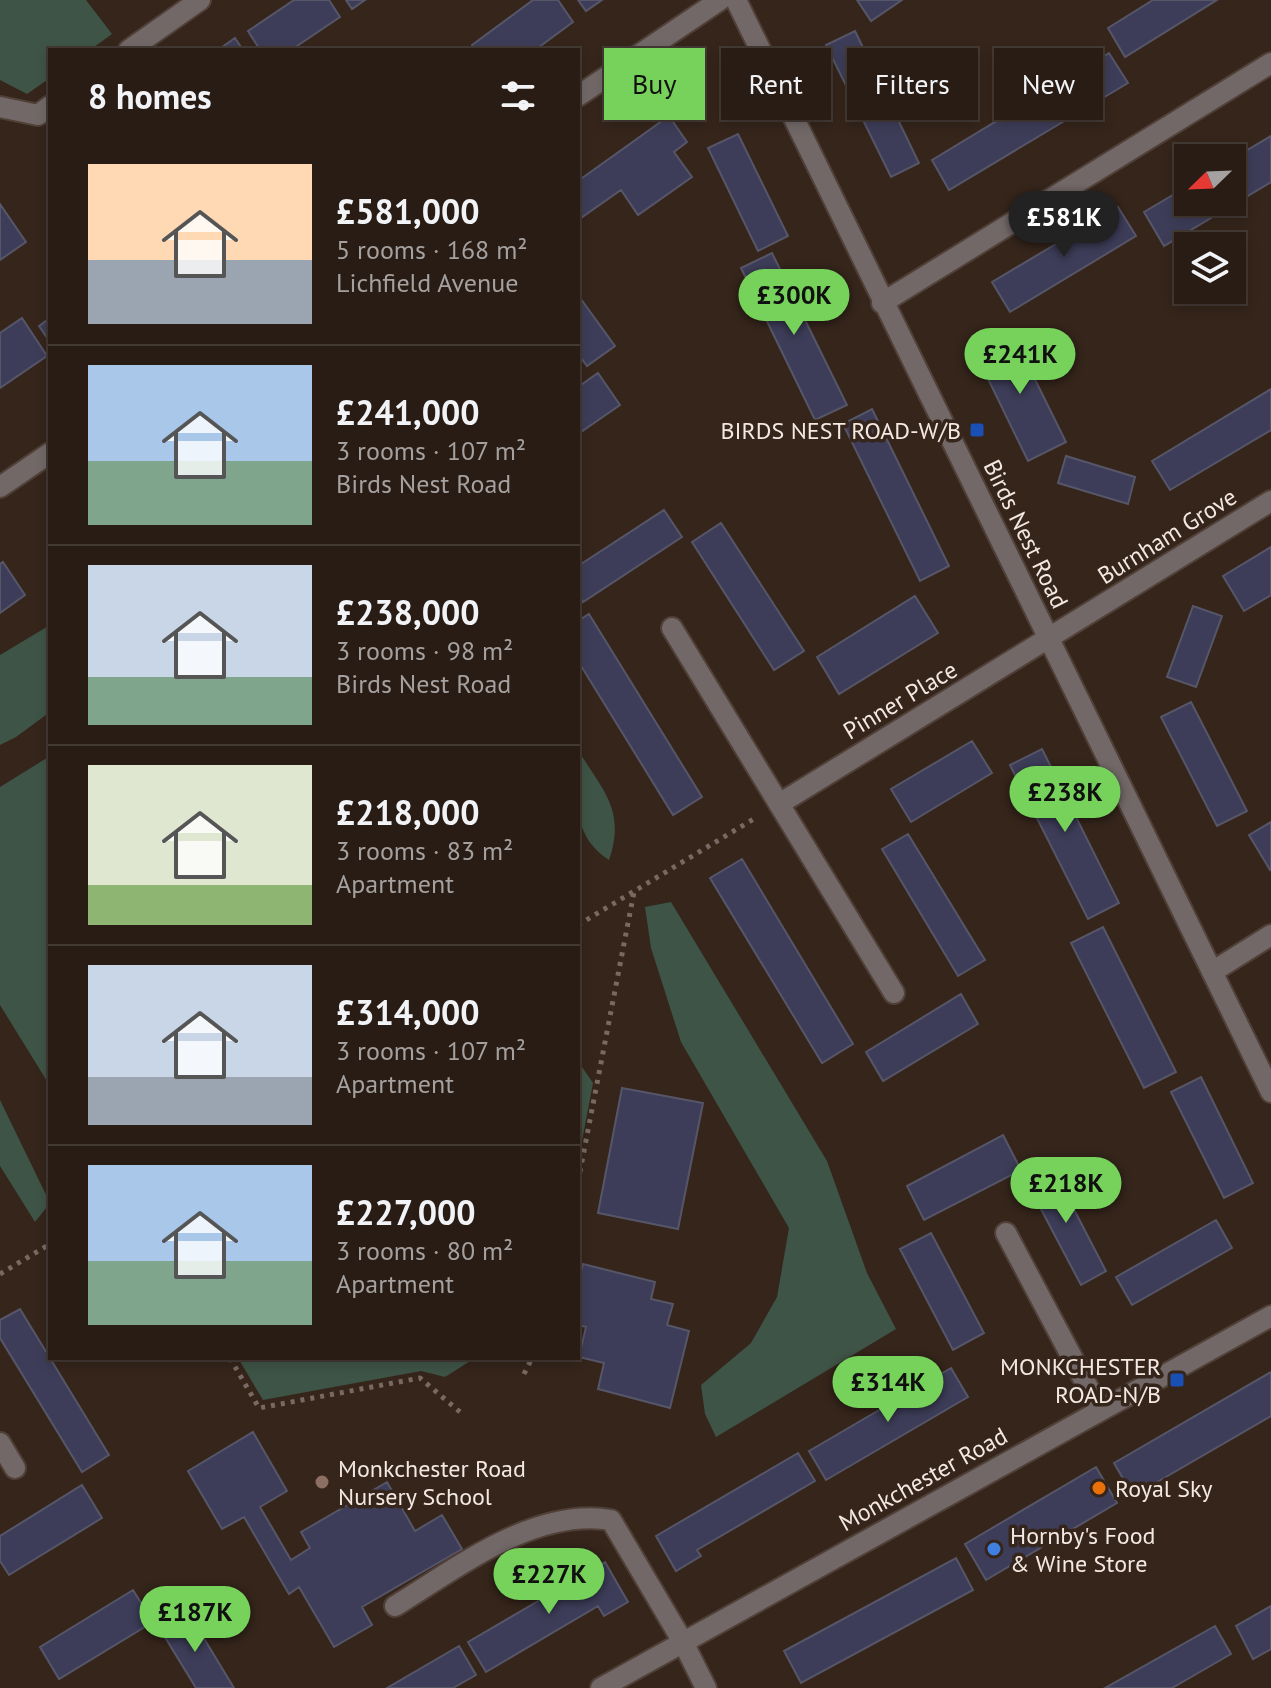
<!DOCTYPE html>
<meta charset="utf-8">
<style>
:root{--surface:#281c14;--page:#30251d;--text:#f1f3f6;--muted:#a5a1a0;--line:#443a34;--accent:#76d25a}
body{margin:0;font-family:"PT Sans",sans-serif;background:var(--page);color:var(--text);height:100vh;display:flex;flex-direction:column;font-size:30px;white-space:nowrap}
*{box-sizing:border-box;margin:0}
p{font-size:26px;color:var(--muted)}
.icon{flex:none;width:44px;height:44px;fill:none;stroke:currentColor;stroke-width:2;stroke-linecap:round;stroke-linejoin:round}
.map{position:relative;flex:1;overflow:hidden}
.details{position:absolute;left:48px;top:48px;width:532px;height:1312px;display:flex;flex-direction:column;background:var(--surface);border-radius:0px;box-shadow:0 4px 12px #0003,0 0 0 2px var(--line)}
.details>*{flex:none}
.banner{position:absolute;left:604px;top:48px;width:546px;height:72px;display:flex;gap:16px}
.needle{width:52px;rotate:247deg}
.tools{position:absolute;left:1174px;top:144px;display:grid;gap:16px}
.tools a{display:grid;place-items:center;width:72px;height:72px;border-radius:0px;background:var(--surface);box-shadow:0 4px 12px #0003,0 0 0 2px var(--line);font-size:40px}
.price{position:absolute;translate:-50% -68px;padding:0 18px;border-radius:28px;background:var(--accent);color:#111;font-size:26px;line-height:52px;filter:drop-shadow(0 2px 4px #0008)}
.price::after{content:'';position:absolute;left:50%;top:48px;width:24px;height:18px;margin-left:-12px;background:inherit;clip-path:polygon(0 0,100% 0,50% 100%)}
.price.active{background:#222;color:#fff}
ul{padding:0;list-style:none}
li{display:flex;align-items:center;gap:24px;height:200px;padding:0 40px}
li+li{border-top:2px solid var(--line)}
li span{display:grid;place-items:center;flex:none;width:224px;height:160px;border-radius:0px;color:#555}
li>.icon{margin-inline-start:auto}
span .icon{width:96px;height:96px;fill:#fffc;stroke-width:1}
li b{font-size:34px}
h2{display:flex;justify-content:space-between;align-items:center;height:96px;padding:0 40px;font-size:34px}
.pill{padding:0 28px;border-radius:0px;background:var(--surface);box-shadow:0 4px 12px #0003,0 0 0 2px var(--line);font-size:28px;line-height:72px}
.pill.active{background:var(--accent);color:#111}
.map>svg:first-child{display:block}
.green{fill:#3e5446}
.building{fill:#3e3d59;stroke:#565668;stroke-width:2}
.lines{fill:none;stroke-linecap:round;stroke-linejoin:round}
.minor-casing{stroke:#504037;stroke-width:24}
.path{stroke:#786a62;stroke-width:5;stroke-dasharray:4 6;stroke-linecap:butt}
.minor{stroke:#726868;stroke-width:20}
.transit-dot{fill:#1a4fb4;stroke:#35251b;stroke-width:3}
.education-dot{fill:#8d6e63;stroke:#35251b;stroke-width:3}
.food-dot{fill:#e8710a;stroke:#35251b;stroke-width:3}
.shop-dot{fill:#3f7fe0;stroke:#35251b;stroke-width:3}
.labels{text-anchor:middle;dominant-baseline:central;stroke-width:7;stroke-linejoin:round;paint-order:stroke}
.poi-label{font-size:24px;fill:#f3e8e2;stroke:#35251b;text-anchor:start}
.street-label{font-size:24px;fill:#f3e8e2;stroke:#35251b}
</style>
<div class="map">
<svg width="1271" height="1688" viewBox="0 0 1271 1688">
<rect width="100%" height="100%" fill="#35251b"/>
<path class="green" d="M0,0H86L112,34L90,50H50V78L27,94L0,80Z
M50,625V712L16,737L0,745V655Z
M578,750C603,791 626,810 609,860C568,833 578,793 578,750Z
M50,756V1086L0,1005V787Z
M671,902L827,1161L867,1273L896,1329L716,1437L705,1414L701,1385L751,1343L777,1297L789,1228L681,1042L651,948L645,907Z
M578,1061L593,1083L578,1162Z
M0,1100L50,1203L35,1222L0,1166Z
M238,1358H475L445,1377L421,1371L263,1400Z"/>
<path class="building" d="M294,0H329L340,17L291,50H260L248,31Z
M346,0H365L352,9Z
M533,0H558L573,22L535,50H475L472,45Z
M578,0H602L586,11Z
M857,0H902L871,21Z
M1153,0H1217L1125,57L1108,28Z
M855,31L919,163L891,177L826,45Z
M235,38L243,50H218Z
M1109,53L1128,83L949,190L932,160Z
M669,116L687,142L674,152L692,177L638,215L621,190L578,220V181Z
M738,134L788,236L758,251L708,148Z
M1271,136V182L1164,246L1144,212L1188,186V202H1232V159Z
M0,204L26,242L0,260Z
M1118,207L1136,236L1010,312L992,282Z
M772,253L847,405L815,420L741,268Z
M578,295L615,346L587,366L578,354Z
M22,318L47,356L0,388V333Z
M50,318V342L39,326Z
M1011,331L1066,442L1028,461L974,350Z
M598,373L620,405L578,434V387Z
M1271,389V430L1170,490L1152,461Z
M872,409L949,566L920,581L843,424Z
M1066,456L1135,477L1128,504L1058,483Z
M664,510L682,537L583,602L578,594V566Z
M721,523L804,651L774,670L692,542Z
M1271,547V595L1244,611L1223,576Z
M3,562L25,595L0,613V564Z
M915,596L938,633L839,694L817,657Z
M1193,606L1222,616L1196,687L1167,677Z
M589,614L702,797L673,815L578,661V621Z
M1191,702L1247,811L1217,826L1161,717Z
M972,741L992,773L911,822L891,789Z
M1042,749L1119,903L1088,919L1010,765Z
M1271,822V869L1270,870L1249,835Z
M908,834L985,960L958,976L882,849Z
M742,859L853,1044L822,1063L710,878Z
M1103,927L1176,1072L1144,1088L1071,943Z
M961,994L978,1024L883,1081L866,1052Z
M1201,1077L1253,1183L1224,1198L1171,1092Z
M622,1088L703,1103L678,1229L598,1213Z
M1003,1135L1021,1170L924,1220L907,1186Z
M1051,1165L1106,1271L1081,1285L1025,1179Z
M1216,1220L1232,1248L1132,1305L1116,1277Z
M931,1233L984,1333L953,1350L900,1249Z
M583,1264L655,1282L651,1299L673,1304L667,1325L689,1331L670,1408L598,1389L604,1363L579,1357L586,1327L578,1325V1283Z
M20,1309L109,1455L82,1472L0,1338V1320Z
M951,1368L968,1397L826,1480L809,1451Z
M1271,1372V1416L1133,1496L1114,1463Z
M253,1432L287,1491L260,1507L291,1560L310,1548L301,1532L387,1482L415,1531L442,1515L462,1549L362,1607L372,1625L334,1647L299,1587L289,1594L244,1517L222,1529L188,1471Z
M798,1453L815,1481L697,1550L701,1556L676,1571L656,1536Z
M1096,1467L1117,1503L986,1580L965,1544Z
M82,1485L102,1518L9,1575L0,1561V1536Z
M956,1558L973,1590L801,1683L784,1651Z
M605,1562L628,1602L604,1616L598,1606L486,1672L468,1642Z
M133,1590L153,1622L59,1679L40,1647Z
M1271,1606V1649L1253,1659L1236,1626Z
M188,1612L234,1688H196L160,1629Z
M1215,1626L1231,1654L1172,1688H1105Z
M459,1646L476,1675L453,1688H387Z"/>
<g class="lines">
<g class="minor-casing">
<path id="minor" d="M736,0L1271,1092
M129,50L200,0
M578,96L720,0
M0,107L38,115L50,106
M882,303L1271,63
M0,487L50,453
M672,628L894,993
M779,804L1271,501
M1212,972L1271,935
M1006,1233L1100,1410
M0,1443L15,1468
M395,1606C457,1568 535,1507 611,1520L683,1642L706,1688
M601,1688L1271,1316"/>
</g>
<path class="path" d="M578,925L757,817
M578,1182L634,892
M0,1274L50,1244
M230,1358L259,1408L420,1378L460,1412
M524,1374L532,1358"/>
<use href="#minor" class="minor"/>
</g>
<g class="transit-dot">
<rect x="969" y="422" width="16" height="16" rx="4"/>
<rect x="1169" y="1372" width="16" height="16" rx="4"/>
</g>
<circle class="education-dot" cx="322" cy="1482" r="8"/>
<circle class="food-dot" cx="1099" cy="1488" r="8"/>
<circle class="shop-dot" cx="994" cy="1549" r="8"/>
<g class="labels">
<g class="poi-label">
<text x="961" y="430" text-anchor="end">BIRDS NEST ROAD-W/B</text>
<text x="1161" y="1366" text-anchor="end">MONKCHESTER<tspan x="1161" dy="28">ROAD-N/B</tspan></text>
<text x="338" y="1468">Monkchester Road<tspan x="338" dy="28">Nursery School</tspan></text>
<text x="1115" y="1488">Royal Sky</text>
<text x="1010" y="1535">Hornby's Food<tspan x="1010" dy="28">&amp; Wine Store</tspan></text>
</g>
<g class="street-label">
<text transform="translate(1026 534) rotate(64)">Birds Nest Road</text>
<text transform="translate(1167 536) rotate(-32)">Burnham Grove</text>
<text transform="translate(900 700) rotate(-31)">Pinner Place</text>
<text transform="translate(923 1479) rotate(-29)">Monkchester Road</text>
</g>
</g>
</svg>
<div class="tools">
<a><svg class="needle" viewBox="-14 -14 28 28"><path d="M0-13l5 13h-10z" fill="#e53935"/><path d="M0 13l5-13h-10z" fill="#a5a1a0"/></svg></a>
<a><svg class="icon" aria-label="layers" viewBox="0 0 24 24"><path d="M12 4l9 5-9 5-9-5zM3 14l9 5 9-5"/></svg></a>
</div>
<b class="price active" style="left:1064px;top:259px">£581K</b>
<b class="price" style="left:794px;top:337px">£300K</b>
<b class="price" style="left:1020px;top:396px">£241K</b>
<b class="price" style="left:1065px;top:834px">£238K</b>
<b class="price" style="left:1066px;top:1225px">£218K</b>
<b class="price" style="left:888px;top:1424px">£314K</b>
<b class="price" style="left:549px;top:1616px">£227K</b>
<b class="price" style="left:195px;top:1654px">£187K</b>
<div class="banner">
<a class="pill active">Buy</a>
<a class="pill">Rent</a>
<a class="pill">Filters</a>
<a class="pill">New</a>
</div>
<section class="details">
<h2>8 homes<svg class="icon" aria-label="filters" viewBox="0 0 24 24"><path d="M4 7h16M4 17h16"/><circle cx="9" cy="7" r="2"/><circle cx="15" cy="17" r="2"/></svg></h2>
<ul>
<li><span style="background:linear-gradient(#ffd9b3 60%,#9aa5b1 0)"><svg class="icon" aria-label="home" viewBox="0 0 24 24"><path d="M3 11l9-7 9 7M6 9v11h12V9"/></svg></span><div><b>£581,000</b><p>5 rooms · 168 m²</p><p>Lichfield Avenue</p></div></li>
<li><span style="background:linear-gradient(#a9c7e8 60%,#7fa58c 0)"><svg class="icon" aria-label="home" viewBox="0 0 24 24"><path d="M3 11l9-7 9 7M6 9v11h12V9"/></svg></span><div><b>£241,000</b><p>3 rooms · 107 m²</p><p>Birds Nest Road</p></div></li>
<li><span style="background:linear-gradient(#c9d6e8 70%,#7fa58c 0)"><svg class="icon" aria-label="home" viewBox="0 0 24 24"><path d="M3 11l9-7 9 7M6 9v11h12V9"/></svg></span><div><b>£238,000</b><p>3 rooms · 98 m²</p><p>Birds Nest Road</p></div></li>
<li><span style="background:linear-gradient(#dfe7d0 75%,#8fb573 0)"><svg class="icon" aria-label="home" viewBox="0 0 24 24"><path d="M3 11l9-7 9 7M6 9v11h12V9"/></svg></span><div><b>£218,000</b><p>3 rooms · 83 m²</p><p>Apartment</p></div></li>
<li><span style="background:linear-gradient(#c9d6e8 70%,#9aa5b1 0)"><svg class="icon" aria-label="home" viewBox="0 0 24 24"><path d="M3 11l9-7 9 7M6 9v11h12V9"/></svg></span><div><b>£314,000</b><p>3 rooms · 107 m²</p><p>Apartment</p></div></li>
<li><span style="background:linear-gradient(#a9c7e8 60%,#7fa58c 0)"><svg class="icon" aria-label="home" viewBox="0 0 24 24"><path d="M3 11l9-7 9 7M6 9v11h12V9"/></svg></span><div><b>£227,000</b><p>3 rooms · 80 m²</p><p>Apartment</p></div></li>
</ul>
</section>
</div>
